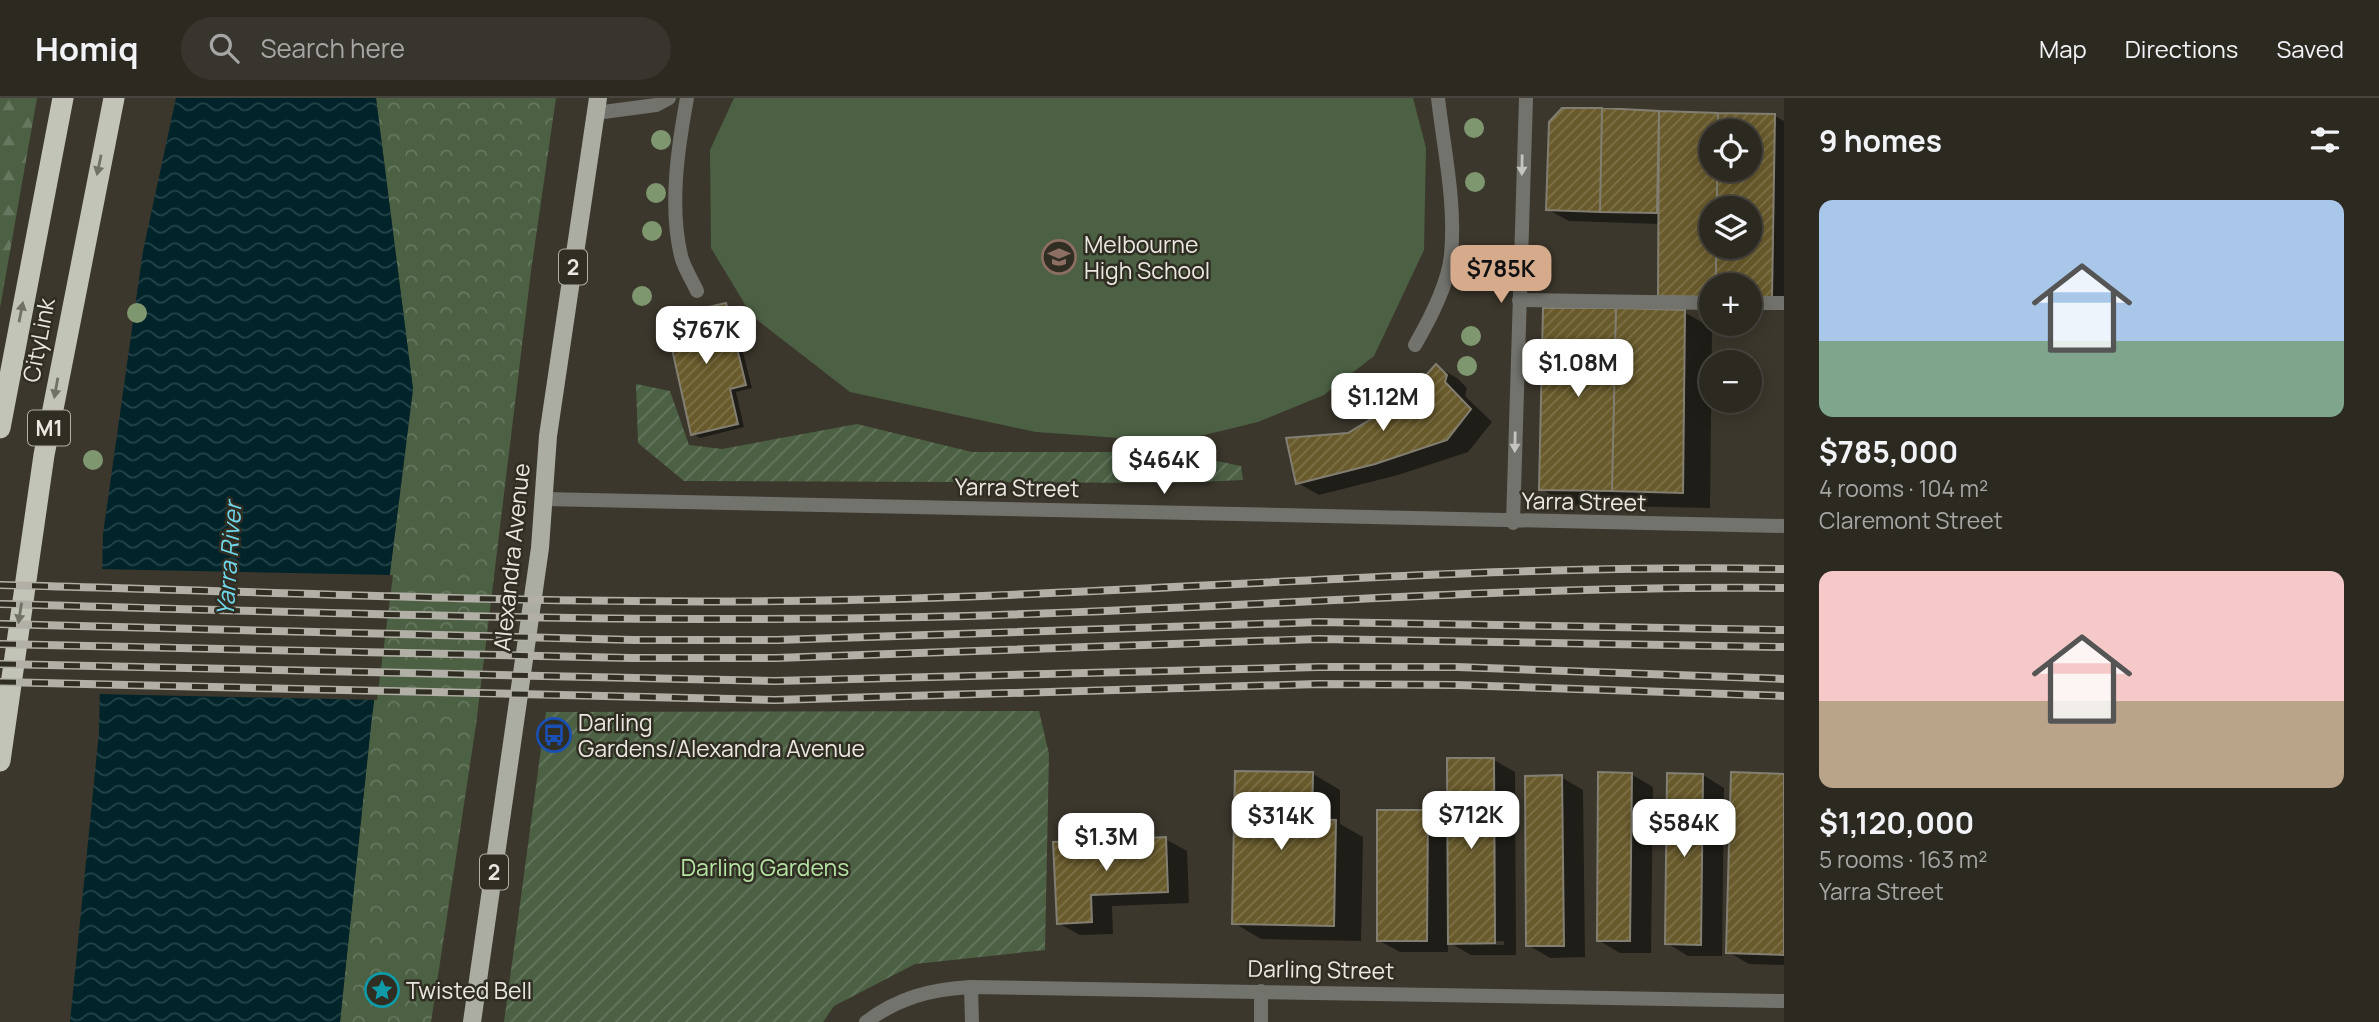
<!DOCTYPE html>
<meta charset="utf-8">
<style>
:root{--surface:#2c2921;--page:#38352e;--text:#f1f3f6;--muted:#a6a6a5;--line:#48453f;--accent:#d6ab8b}
body{margin:0;font-family:Manrope,sans-serif;background:var(--page);color:var(--text);height:100vh;display:flex;flex-direction:column;font-size:26px;white-space:nowrap}
*{box-sizing:border-box;margin:0}
p{font-size:23px;color:var(--muted)}
.icon{flex:none;width:38px;height:38px;fill:none;stroke:currentColor;stroke-width:2;stroke-linecap:round;stroke-linejoin:round}
.map{position:relative;flex:1;overflow:hidden}
.sheet{display:flex;flex-direction:column;background:var(--surface);width:595px}
.sheet>*{flex:none}
.fabs{position:absolute;left:1699px;top:21px;display:grid;gap:14px}
.fabs a{display:grid;place-items:center;width:63px;height:63px;border-radius:50%;background:var(--surface);box-shadow:0 4px 18px #0003,0 0 0 2px var(--line);font-size:35px}
.price{position:absolute;translate:-50% -60px;padding:0 16px;border-radius:14px;background:#fff;color:#222;font-size:23px;line-height:46px;filter:drop-shadow(0 2px 4px #0008)}
.price::after{content:'';position:absolute;left:50%;top:42px;width:21px;height:16px;margin-left:-10px;background:inherit;clip-path:polygon(0 0,100% 0,50% 100%)}
.price.active{background:var(--accent);color:#111}
ul{padding:0;list-style:none}
li{display:grid;align-content:center;gap:14px;height:371px;padding:0 35px}
li span{display:grid;place-items:center;height:217px;border-radius:14px;color:#555}
li>.icon{margin-inline-start:auto}
span .icon{width:126px;height:126px;fill:#fffc;stroke-width:1}
li b{font-size:30px}
h2{display:flex;justify-content:space-between;align-items:center;height:84px;padding:0 35px;font-size:30px}
header{display:flex;align-items:center;gap:42px;box-sizing:border-box;height:98px;padding:0 35px;background:var(--surface);border-bottom:2px solid var(--line)}
header strong{font-size:33px}
nav{display:flex;gap:38px;margin-inline-start:auto;font-size:24px}
.search{width:490px;height:63px;background:var(--page);display:flex;align-items:center;gap:18px;box-sizing:border-box;padding:0 24px;border-radius:38px;color:var(--muted);font-size:26px}
main{display:flex;flex:1;min-height:0}
.map>svg:first-child{display:block}
.forest{fill:url(#forest-firs)}
.park{fill:url(#park-crowns)}
.garden{fill:url(#garden-furrows)}
.pitch{fill:#4c6144}
.water{fill:url(#water-waves)}
.pier{fill:#3b372c}
.shadow{fill:#0007;fill-rule:evenodd}
.building{fill:url(#building-hatch);stroke:#827f72;stroke-width:2}
.lines{fill:none;stroke-linecap:round;stroke-linejoin:round}
.service{stroke:#72736d;stroke-width:14}
.minor{stroke:#72736d;stroke-width:14}
.tertiary{stroke:#72736d;stroke-width:14}
.primary{stroke:#abada2;stroke-width:18}
.motorway{stroke:#c1c4b6;stroke-width:21}
.rail-casing{stroke:#b2afa7;stroke-width:8}
.rail{stroke:#302d22;stroke-width:5;stroke-dasharray:16;stroke-linecap:butt}
.tree{fill:#7f976f}
.oneway{fill:#717165}
.oneway2{fill:#c5c4be}
.labels{text-anchor:middle;dominant-baseline:central;stroke-width:5;stroke-linejoin:round;paint-order:stroke}
.shield{fill:#302d22;stroke:#b2afa7;stroke-width:2}
.shield-label{font-size:21px;font-weight:bold;fill:#e9e7e0}
.poi-label{font-size:23px;fill:#e9e7e0;stroke:#302d22;text-anchor:start}
.street-label{font-size:23px;fill:#e9e7e0;stroke:#302d22}
.park-label{font-size:23px;fill:#b6e5a5;stroke:#302d22}
.water-label{font-size:24px;font-style:italic;fill:#71d7ea;stroke:#302d22}
</style>
<header>
<strong>Homiq</strong>
<div class="search"><svg class="icon" aria-label="search" viewBox="0 0 24 24"><circle cx="10" cy="10" r="6"/><path d="M15 15l6 6"/></svg>Search here</div>
<nav><a>Map</a><a>Directions</a><a>Saved</a></nav>
</header>
<main>
<div class="map">
<svg width="1784" height="924" viewBox="0 0 1784 924">
<defs>
<pattern id="forest-firs" width="22" height="20" patternUnits="userSpaceOnUse" patternTransform="scale(1.75)"><rect width="22" height="20" fill="#4c6144"/><path d="M5 1l3.5 6h-7zM16 11l3.5 6h-7z" fill="#66785f"/></pattern>
<pattern id="park-crowns" width="20" height="18" patternUnits="userSpaceOnUse" patternTransform="scale(1.75)"><rect width="20" height="18" fill="#4c6144"/><path d="M2 6a3 3 0 1 1 6 0M12 15a3 3 0 1 1 6 0" fill="none" stroke="#66785f"/></pattern>
<pattern id="garden-furrows" width="10" height="10" patternUnits="userSpaceOnUse" patternTransform="scale(1.75)"><rect width="10" height="10" fill="#4c6144"/><path d="M-1 1l2-2M0 10L10 0M9 11l2-2" fill="none" stroke="#66785f"/></pattern>
<pattern id="water-waves" width="16" height="10" patternUnits="userSpaceOnUse" patternTransform="scale(1.75)"><rect width="16" height="10" fill="#00242a"/><path d="M0 5q4-4 8 0t8 0" fill="none" stroke="#254449"/></pattern>
<pattern id="building-hatch" width="6" height="6" patternUnits="userSpaceOnUse" patternTransform="scale(1.75)"><rect width="6" height="6" fill="#685a2b"/><path d="M-1 1l2-2M0 6l6-6M5 7l2-2" fill="none" stroke="#7e7249"/></pattern>
</defs>
<rect width="100%" height="100%" fill="#3b372c"/>
<path class="forest" d="M0,0H37L0,210Z"/>
<path class="park" d="M376,0H556L531,173L476,627L431,924H340L371,627L413,291Z"/>
<path class="garden" d="M636,286L670,293L689,347L722,351L857,326L972,354H1173L1241,368L1243,382L1176,385L684,383L638,345Z
M1039,613L1049,656L1045,852L915,866L834,908L823,924H504L546,614Z"/>
<path class="pitch" d="M734,0H1413L1426,50L1424,152L1374,258L1324,297L1258,324L1175,344L1036,334L850,294L752,218L711,150L710,52Z"/>
<path class="water" d="M176,0H376L413,291L371,627L340,924H70L99,634L103,436L143,153Z"/>
<path class="pier" d="M98,471L393,477L377,602L96,596Z"/>
<path class="shadow" d="M1563,12L1775,18L1784,23V210L1750,187H1712L1660,126L1569,123L1547,111ZM1712,33H1750V72H1712ZM1712,110H1750V149H1712Z
M725,207L732,211L752,290L736,294L744,329L700,340L693,336Z
M1684,214L1712,230L1710,410L1569,407L1541,391Z
M1436,268L1457,280L1467,290L1465,298L1492,324L1468,354L1398,377L1319,397L1298,385L1349,336L1404,303L1426,315Z
M1494,662L1515,674L1516,857H1471L1448,844V854H1400L1378,842L1427,714L1449,726ZM1504,843V847H1469V844Z
M1313,676L1340,692V726L1363,739L1361,843L1261,841L1234,825Z
M1631,676L1653,689L1651,855H1620L1598,842Z
M1703,677L1724,690L1722,858H1688L1667,845Z
M1784,678V867L1749,866L1728,854Z
M1561,679L1583,692L1585,859L1550,860L1528,847Z
M1165,741L1187,753L1189,805L1112,808L1113,836L1080,837L1058,825L1055,745Z"/>
<path class="building" d="M1562,10H1602L1600,114L1546,112L1549,24Z
M1602,10L1659,13L1657,115L1600,114Z
M1659,13L1718,15V33H1712V72H1717V110H1712V149H1716V187H1712V199L1658,198Z
M1718,15L1775,16L1772,199H1750V187H1716V149H1750V110H1717V72H1750V33H1718Z
M726,205L746,287L730,291L738,326L691,337L665,219Z
M1543,210H1616L1612,393L1539,392Z
M1616,210L1685,212L1683,395L1612,393Z
M1436,266L1447,277L1445,284L1471,311L1447,342L1375,366L1296,386L1286,340L1348,335L1404,301L1413,318L1421,311L1409,296Z
M1447,660H1494L1495,845L1448,846Z
M1235,673L1313,674L1312,721L1336,722L1334,828L1232,826Z
M1598,674L1632,675L1630,843H1597Z
M1731,674L1784,676V857L1726,855Z
M1667,675L1703,676L1701,847L1665,846Z
M1562,677L1564,848H1526L1525,678Z
M1377,712H1428L1427,843H1377Z
M1166,739L1168,794L1091,797L1092,824L1057,826L1053,744Z"/>
<g class="lines">
<path class="service" d="M687,0C678,49 669,108 681,158C684,170 692,182 697,193
M596,15L656,7L669,0
M1519,202L1712,205
M1750,205H1784
M1415,247C1430,221 1448,187 1451,157C1456,105 1444,52 1438,0
M971,889L972,924"/>
<path class="minor" d="M544,401L1784,428
M1513,425L1526,0"/>
<path class="tertiary" d="M1261,893V924
M866,924C898,900 931,891 971,889L1784,903"/>
<path class="primary" d="M472,924L540,450L548,338L598,0"/>
<path class="motorway" d="M0,330L63,0
M0,663L44,357L114,0"/>
<g class="rail-casing">
<path id="rail" d="M0,487C260,493 520,506 780,503C1115,500 1449,465 1784,471
M0,506C308,514 616,526 924,519C1211,513 1497,487 1784,490
M0,526L634,542H777L1319,524L1784,532
M0,546L631,560H776L1318,541L1784,549
M0,566L775,583L1318,569H1457L1784,581
M0,584L775,602L1318,586L1457,587L1784,598"/>
</g>
<use href="#rail" class="rail"/>
</g>
<g class="tree">
<circle cx="1474" cy="30" r="10"/>
<circle cx="661" cy="42" r="10"/>
<circle cx="1475" cy="84" r="10"/>
<circle cx="656" cy="95" r="10"/>
<circle cx="652" cy="133" r="10"/>
<circle cx="642" cy="198" r="10"/>
<circle cx="137" cy="215" r="10"/>
<circle cx="1471" cy="238" r="10"/>
<circle cx="1467" cy="268" r="10"/>
<circle cx="93" cy="362" r="10"/>
</g>
<defs><path id="oneway-solid" d="M-6-.8H1V-3.2L6.5 0L1 3.2V.8H-6Z" transform="scale(1.75)"/></defs>
<g class="oneway">
<use href="#oneway-solid" transform="translate(99 67) rotate(102)"/>
<use href="#oneway-solid" transform="translate(21 214) rotate(-79)"/>
<use href="#oneway-solid" transform="translate(56 290) rotate(100)"/>
<use href="#oneway-solid" transform="translate(20 515) rotate(99)"/>
</g>
<g class="oneway2">
<use href="#oneway-solid" transform="translate(1522 67) rotate(91)"/>
<use href="#oneway-solid" transform="translate(1515 344) rotate(91)"/>
</g>
<defs>
<g id="school-ring" transform="scale(1.75)"><circle r="9.5" fill="#302d22" stroke="#8d6e63" stroke-width="1.5"/><path d="M0-5L7-2L0 1L-7-2ZM-4 1L0 2.5L4 1V4Q0 6-4 4Z" fill="#8d6e63"/></g>
<g id="bus-ring" transform="scale(1.75)"><circle r="9.5" fill="#302d22" stroke="#1a4fb4" stroke-width="1.5"/><path d="M-5-6H5V4H4V6H2V4H-2V6H-4V4H-5ZM-3.5-4V0h7V-4ZM-3.5 1.2v1.5H-2V1.2ZM2 1.2v1.5H3.5V1.2Z" fill="#1a4fb4"/></g>
<g id="sight-ring" transform="scale(1.75)"><circle r="9.5" fill="#302d22" stroke="#0f9aa8" stroke-width="1.5"/><path d="M0-6L1.8-2.2L6-1.7L2.9 1.2L3.7 5.4L0 3.3L-3.7 5.4L-2.9 1.2L-6-1.7L-1.8-2.2Z" fill="#0f9aa8"/></g>
</defs>
<g fill-rule="evenodd">
<use href="#school-ring" x="1059" y="159"/>
<use href="#bus-ring" x="554" y="637"/>
<use href="#sight-ring" x="382" y="892"/>
</g>
<g class="labels">
<g class="shield">
<rect x="559" y="151.5" width="28" height="35" rx="5"/>
<rect x="28" y="312.5" width="42" height="35" rx="5"/>
<rect x="480" y="756.5" width="28" height="35" rx="5"/>
</g>
<g class="shield-label">
<text x="573" y="169">2</text>
<text x="49" y="330">M1</text>
<text x="494" y="774">2</text>
</g>
<g class="poi-label">
<text x="1084" y="146">Melbourne<tspan x="1084" dy="26">High School</tspan></text>
<text x="578" y="624">Darling<tspan x="578" dy="26">Gardens/Alexandra Avenue</tspan></text>
<text x="406" y="892">Twisted Bell</text>
</g>
<g class="street-label">
<text transform="translate(38 242) rotate(-79)">CityLink</text>
<text transform="translate(1017 389) rotate(1)">Yarra Street</text>
<text transform="translate(1584 403) rotate(1)">Yarra Street</text>
<text transform="translate(511 459) rotate(-84)">Alexandra Avenue</text>
<text transform="translate(1321 871) rotate(1)">Darling Street</text>
</g>
<g class="park-label">
<text x="765" y="769">Darling Gardens</text>
</g>
<g class="water-label">
<text transform="translate(228 461) rotate(-86)">Yarra River</text>
</g>
</g>
</svg>
<div class="fabs">
<a><svg class="icon" aria-label="locate" viewBox="0 0 24 24"><circle cx="12" cy="12" r="6"/><path d="M12 2v4M12 18v4M2 12h4M18 12h4"/></svg></a>
<a><svg class="icon" aria-label="layers" viewBox="0 0 24 24"><path d="M12 4l9 5-9 5-9-5zM3 14l9 5 9-5"/></svg></a>
<a>+</a>
<a>−</a>
</div>
<b class="price active" style="left:1501px;top:207px">$785K</b>
<b class="price" style="left:706px;top:268px">$767K</b>
<b class="price" style="left:1578px;top:301px">$1.08M</b>
<b class="price" style="left:1383px;top:335px">$1.12M</b>
<b class="price" style="left:1164px;top:398px">$464K</b>
<b class="price" style="left:1471px;top:753px">$712K</b>
<b class="price" style="left:1281px;top:754px">$314K</b>
<b class="price" style="left:1684px;top:761px">$584K</b>
<b class="price" style="left:1106px;top:775px">$1.3M</b>
</div>
<section class="sheet">
<h2>9 homes<svg class="icon" aria-label="filters" viewBox="0 0 24 24"><path d="M4 7h16M4 17h16"/><circle cx="9" cy="7" r="2"/><circle cx="15" cy="17" r="2"/></svg></h2>
<ul>
<li><span style="background:linear-gradient(#a9c7e8 65%,#7fa58c 0)"><svg class="icon" aria-label="home" viewBox="0 0 24 24"><path d="M3 11l9-7 9 7M6 9v11h12V9"/></svg></span><div><b>$785,000</b><p>4 rooms · 104 m²</p><p>Claremont Street</p></div></li>
<li><span style="background:linear-gradient(#f6c9c9 60%,#b9a48a 0)"><svg class="icon" aria-label="home" viewBox="0 0 24 24"><path d="M3 11l9-7 9 7M6 9v11h12V9"/></svg></span><div><b>$1,120,000</b><p>5 rooms · 163 m²</p><p>Yarra Street</p></div></li>
</ul>
</section>
</main>
